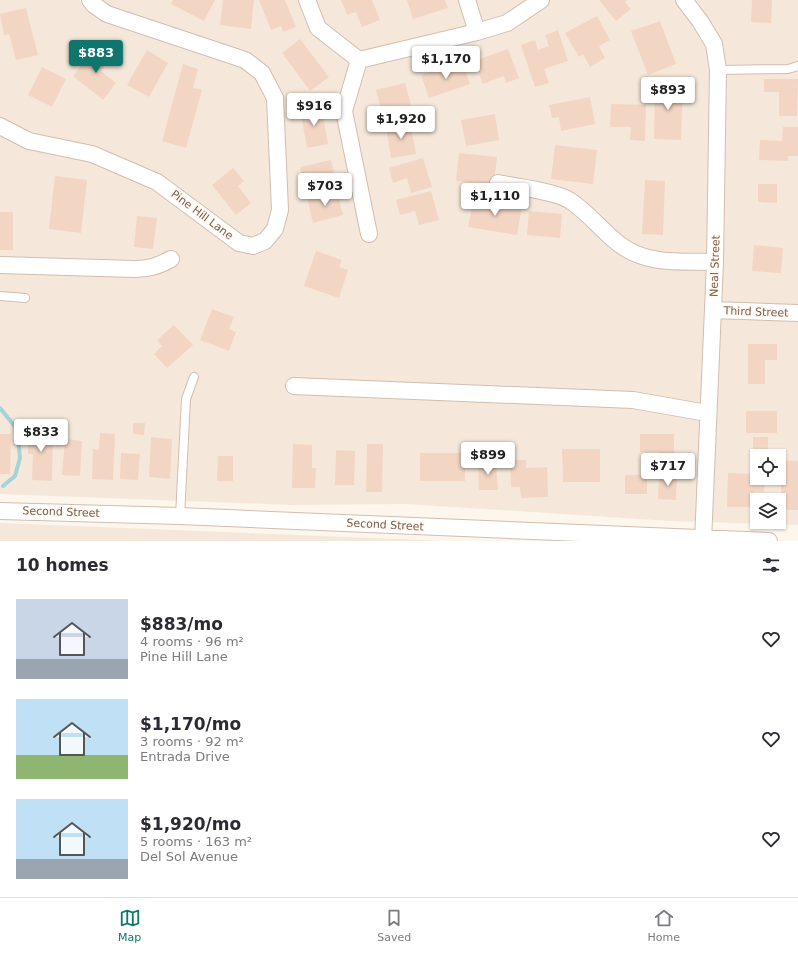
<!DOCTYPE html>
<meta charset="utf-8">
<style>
:root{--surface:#fff;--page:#f7f7f7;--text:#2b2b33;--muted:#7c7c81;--line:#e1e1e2;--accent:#0f766e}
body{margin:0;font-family:"DejaVu Sans",sans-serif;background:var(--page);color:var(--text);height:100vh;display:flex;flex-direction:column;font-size:15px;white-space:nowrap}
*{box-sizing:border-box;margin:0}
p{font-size:13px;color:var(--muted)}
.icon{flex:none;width:22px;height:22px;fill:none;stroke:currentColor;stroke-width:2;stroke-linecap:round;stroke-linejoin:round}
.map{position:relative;height:541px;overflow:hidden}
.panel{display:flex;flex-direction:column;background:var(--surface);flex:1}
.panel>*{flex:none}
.buttons{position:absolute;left:750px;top:449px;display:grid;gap:8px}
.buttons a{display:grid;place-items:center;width:36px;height:36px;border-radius:0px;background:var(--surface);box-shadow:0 1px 3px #0004;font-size:20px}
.price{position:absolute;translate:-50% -34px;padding:0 9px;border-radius:4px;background:#fff;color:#222;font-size:13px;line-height:26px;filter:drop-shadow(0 1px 2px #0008)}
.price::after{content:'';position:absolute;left:50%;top:24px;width:12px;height:9px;margin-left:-6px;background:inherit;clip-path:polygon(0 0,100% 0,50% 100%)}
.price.current{background:var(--accent);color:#fff}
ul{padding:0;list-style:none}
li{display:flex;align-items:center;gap:12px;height:100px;padding:0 16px}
li span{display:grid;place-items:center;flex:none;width:112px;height:80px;border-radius:0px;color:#555}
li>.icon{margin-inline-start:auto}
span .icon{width:48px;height:48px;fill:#fffc;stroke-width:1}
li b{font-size:17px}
h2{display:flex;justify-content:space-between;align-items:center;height:48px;padding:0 16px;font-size:17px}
.dock{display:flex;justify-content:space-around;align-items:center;height:56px;border-top:1px solid var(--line);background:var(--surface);font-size:11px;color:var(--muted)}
.dock a{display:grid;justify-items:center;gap:2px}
.dock .current{color:var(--accent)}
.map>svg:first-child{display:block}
.residential{fill:#f5e8da;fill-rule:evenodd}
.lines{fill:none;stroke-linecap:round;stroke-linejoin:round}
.stream{stroke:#a5d3da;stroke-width:4}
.building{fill:#f3d5c3}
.lane-casing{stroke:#d1beb0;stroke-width:10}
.street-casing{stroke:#d1beb0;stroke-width:18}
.lane{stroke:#fff;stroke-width:8}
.street{stroke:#fff;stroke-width:16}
.labels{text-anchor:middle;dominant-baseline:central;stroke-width:3.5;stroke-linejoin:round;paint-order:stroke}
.street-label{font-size:11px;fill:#7a5c4d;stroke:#fffaf3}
</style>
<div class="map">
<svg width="798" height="541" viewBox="0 0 798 541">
<rect width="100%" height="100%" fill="#fdf6ec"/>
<path class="residential" d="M0,0H798V525L670,521L405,504L291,505L0,494ZM757,456H779V478H757ZM757,500H779V522H757Z
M0,523L420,540L442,541H0Z"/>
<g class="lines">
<path class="stream" d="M0,408L17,429L20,458L15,476L3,486"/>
</g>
<path class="building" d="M173,0H215L204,21L171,4Z
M223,0H254L251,29L220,25Z
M259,0H285L296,27L283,32L281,26L271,30Z
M341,0H372L380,20L362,27L356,12L347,15Z
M407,0H445L448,8L413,19Z
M599,0H627L625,2L631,9L616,21Z
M752,0H772L771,23L751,22Z
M26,8L38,55L16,60L9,34L4,35L0,14Z
M597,16L610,40L599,46L605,58L590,67L583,54L579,57L565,33Z
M660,21L676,64L648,75L631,31Z
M558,30L568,61L544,69L549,83L535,87L521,45L535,40L538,50L549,46L545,35Z
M300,39L329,77L310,91L282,53Z
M97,47L111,58L101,71L116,83L103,100L73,76Z
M508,49L519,78L506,83L504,76L483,84L474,61Z
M147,50L168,63L149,97L127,85Z
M462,61L470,84L429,98L421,75Z
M183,64L198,69L193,88L202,90L186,148L162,141Z
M42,67L66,79L52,107L28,95Z
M764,79H798L797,116H779V92H764Z
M655,82L683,83L681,140L654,139Z
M405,83L411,105L382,113L376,90Z
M590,97L595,124L561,131L559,117L552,118L549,105Z
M611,104L646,105L645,141L630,140L631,127H610Z
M321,106L328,144L307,148L300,109Z
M495,114L499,140L466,146L461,120Z
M410,122L416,154L391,158L386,127Z
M783,127H798V156H788V161L759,160L760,140L782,141Z
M555,145L597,150L593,184L551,179Z
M459,153L497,157L494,184L456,181Z
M423,158L432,187L411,193L407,178L393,183L389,168Z
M331,160L337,185L305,192L300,167Z
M233,168L244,181L238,186L251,203L236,215L212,185Z
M55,176L87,180L81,233L49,229Z
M645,180L665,181L663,235L642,234Z
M758,184H777V203L758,202Z
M337,191L343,215L313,223L307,198Z
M431,191L439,220L419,225L415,211L400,215L396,200Z
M474,198L522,206L517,235L468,227Z
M529,211L562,214L560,238L527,235Z
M0,212H13V250H0Z
M137,216L157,218L153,249L134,247Z
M754,245L783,248L781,273L752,271Z
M316,251L342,260L339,267L348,270L339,298L304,286Z
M212,309L234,317L229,329L236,332L229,351L200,340Z
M174,325L193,345L167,368L154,354L162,346L157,340Z
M748,344H777V360H765V384H748Z
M746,411H777V433H746Z
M133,423H145L144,435L133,434Z
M29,428L53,429L52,481L32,480L33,454H28Z
M100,433L115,434L113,480L92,479L93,449L99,450Z
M0,434H11L10,474H0Z
M640,434H674V466L659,467V452H640Z
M151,437L172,439L170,479L149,477Z
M753,437H768V456L753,457Z
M65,439L82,441L80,476L62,475Z
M293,444L312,445V468H316L315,488H292Z
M367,444H383L382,492H366Z
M562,449H600V482H563Z
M336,450L355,451L354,485H335Z
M121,453L140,454L138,480L120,479Z
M420,453H465V481H420Z
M218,456H233V481H217Z
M510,460H526V468L547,467L548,497L521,498L520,487H511Z
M781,460L798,461V510H781Z
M496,461L498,490H479L478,462Z
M728,473L757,474V478H765L764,492H753V507H727Z
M625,475H647V494H625Z
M659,475H677L676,500L658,499Z"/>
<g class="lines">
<g class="lane-casing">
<path id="lane" d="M718,70L788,69L798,66
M0,296L25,298
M180,516L186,399L194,377"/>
</g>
<g class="street-casing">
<path id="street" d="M307,0L318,28L359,60L344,111L369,234
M467,0L477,32
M684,0L700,21L714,44L718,70L715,262L703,541
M359,60L477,32L507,23L541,0
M0,126L29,141L92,154L157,182L239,243L253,246L265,241L275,229L280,210L275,98L262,73L245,60L107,14L94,5L90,0
M498,183C516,187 554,191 569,200C588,212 601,230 619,244C648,266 681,261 715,262
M0,265L135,269C149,269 158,266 171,259
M713,310L798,313
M294,386L633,400L707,413
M0,511L180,516L769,541"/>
</g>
<use href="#lane" class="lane"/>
<use href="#street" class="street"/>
</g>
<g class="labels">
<g class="street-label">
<text transform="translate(202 215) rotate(37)">Pine Hill Lane</text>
<text transform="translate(715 266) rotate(-88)">Neal Street</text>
<text transform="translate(756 312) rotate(2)">Third Street</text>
<text transform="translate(61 512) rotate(2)">Second Street</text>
<text transform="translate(385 525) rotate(3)">Second Street</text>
</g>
</g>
</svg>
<div class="buttons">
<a><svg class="icon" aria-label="locate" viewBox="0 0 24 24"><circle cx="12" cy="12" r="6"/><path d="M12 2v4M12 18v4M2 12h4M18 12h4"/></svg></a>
<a><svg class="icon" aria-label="layers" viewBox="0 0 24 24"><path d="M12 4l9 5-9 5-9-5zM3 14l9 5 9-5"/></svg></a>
</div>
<b class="price current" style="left:96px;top:74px">$883</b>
<b class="price" style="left:446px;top:80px">$1,170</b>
<b class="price" style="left:668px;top:111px">$893</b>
<b class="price" style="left:314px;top:127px">$916</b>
<b class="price" style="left:401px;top:140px">$1,920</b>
<b class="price" style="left:325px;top:207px">$703</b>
<b class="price" style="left:495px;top:217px">$1,110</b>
<b class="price" style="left:41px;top:453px">$833</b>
<b class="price" style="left:488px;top:476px">$899</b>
<b class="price" style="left:668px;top:487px">$717</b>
</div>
<section class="panel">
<h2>10 homes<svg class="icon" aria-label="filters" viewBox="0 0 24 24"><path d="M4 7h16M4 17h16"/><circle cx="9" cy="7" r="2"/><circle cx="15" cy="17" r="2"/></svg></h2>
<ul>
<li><span style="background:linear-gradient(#c9d6e8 75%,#9aa5b1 0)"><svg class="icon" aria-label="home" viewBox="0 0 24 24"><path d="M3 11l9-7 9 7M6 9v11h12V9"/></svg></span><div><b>$883/mo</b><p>4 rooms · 96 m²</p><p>Pine Hill Lane</p></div><svg class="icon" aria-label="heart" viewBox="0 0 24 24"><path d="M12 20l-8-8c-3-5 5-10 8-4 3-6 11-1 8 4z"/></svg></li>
<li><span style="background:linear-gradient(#bfe0f5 70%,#8fb573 0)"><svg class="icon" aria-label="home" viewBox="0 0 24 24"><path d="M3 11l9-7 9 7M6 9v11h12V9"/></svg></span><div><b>$1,170/mo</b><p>3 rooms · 92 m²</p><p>Entrada Drive</p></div><svg class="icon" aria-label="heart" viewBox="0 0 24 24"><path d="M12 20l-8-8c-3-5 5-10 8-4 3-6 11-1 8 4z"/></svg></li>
<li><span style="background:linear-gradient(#bfe0f5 75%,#9aa5b1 0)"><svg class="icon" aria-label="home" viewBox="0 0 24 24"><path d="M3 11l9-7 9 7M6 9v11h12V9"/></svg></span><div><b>$1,920/mo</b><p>5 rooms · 163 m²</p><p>Del Sol Avenue</p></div><svg class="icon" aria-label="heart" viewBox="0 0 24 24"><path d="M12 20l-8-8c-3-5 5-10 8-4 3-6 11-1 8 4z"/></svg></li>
</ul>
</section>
<nav class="dock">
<a class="current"><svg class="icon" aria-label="map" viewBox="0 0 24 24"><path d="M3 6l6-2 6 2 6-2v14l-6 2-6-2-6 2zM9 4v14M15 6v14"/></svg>Map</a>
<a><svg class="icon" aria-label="saved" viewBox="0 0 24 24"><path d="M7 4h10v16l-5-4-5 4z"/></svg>Saved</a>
<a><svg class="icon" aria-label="home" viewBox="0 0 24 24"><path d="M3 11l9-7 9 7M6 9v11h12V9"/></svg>Home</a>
</nav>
